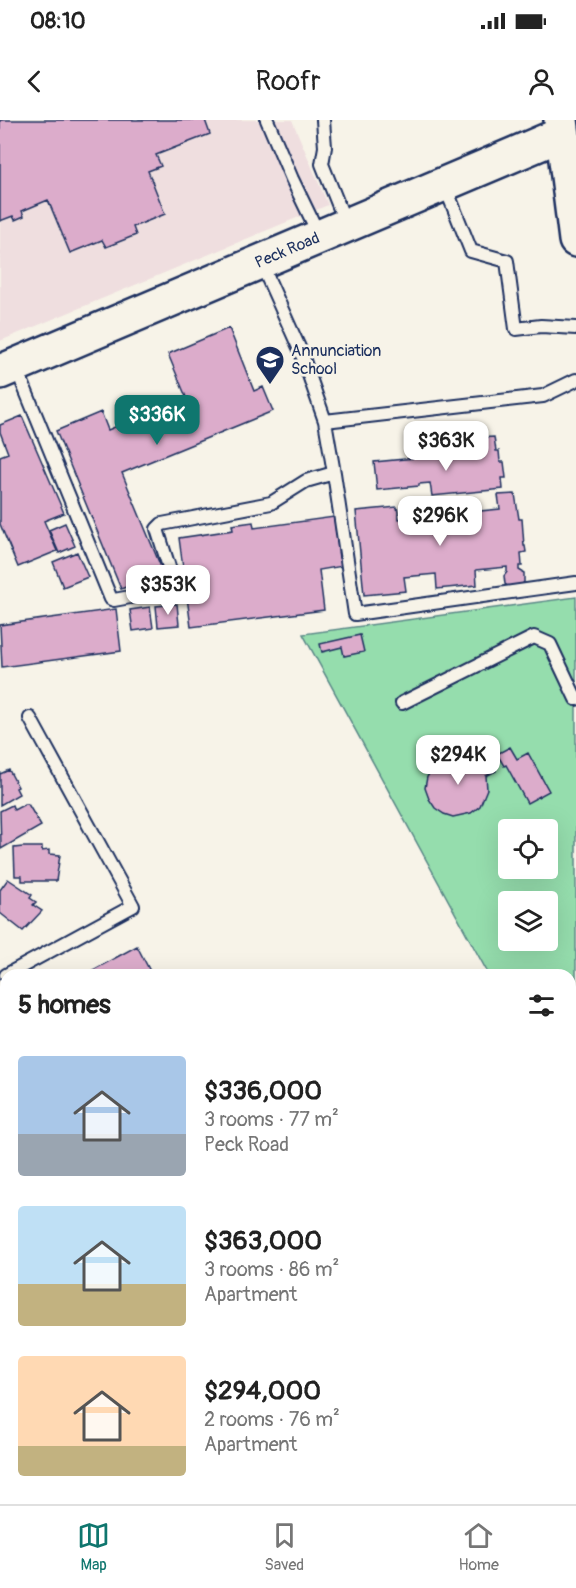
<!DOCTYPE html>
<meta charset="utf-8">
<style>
:root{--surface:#fff;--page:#f2f2f2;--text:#222;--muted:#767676;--line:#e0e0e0;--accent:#0f766e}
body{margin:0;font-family:Pangolin,sans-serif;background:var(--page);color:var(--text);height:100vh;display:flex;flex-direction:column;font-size:22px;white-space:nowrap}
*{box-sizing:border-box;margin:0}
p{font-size:20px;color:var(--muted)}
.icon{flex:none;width:33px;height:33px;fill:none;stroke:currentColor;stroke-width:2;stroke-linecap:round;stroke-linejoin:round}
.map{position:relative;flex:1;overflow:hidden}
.sheet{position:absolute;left:0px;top:849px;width:576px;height:536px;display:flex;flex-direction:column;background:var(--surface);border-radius:18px 18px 0 0;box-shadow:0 6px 24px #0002}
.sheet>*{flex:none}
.tools{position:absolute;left:498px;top:699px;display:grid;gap:12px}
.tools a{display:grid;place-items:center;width:60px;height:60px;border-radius:6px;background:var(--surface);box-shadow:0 6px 24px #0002;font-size:30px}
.price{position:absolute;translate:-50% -51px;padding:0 14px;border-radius:12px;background:#fff;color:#222;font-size:20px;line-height:39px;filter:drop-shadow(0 2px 3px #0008)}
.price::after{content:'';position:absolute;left:50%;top:36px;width:18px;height:14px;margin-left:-9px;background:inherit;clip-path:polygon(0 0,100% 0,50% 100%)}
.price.active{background:var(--accent);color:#fff}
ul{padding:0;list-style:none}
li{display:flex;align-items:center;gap:18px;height:150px;padding:0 18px}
li span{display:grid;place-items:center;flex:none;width:168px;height:120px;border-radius:6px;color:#555}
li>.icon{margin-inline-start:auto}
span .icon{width:72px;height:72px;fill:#fffc;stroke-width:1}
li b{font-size:26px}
h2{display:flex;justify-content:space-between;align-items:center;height:72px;padding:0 18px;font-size:26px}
.status{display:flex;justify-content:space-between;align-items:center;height:42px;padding:0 30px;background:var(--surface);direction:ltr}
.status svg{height:16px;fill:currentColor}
header{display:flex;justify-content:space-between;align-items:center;height:78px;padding:0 18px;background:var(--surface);font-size:27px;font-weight:600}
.tabs{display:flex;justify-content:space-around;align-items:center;height:84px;border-top:2px solid var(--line);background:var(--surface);font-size:16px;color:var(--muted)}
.tabs a{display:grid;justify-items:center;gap:3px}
.tabs .active{color:var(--accent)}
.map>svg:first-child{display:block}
.built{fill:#efdedf}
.green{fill:#95ddad;stroke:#588686;stroke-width:1.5;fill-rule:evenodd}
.building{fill:#dcaccb;stroke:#1b2f5e;stroke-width:1.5}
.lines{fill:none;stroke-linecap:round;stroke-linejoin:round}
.lane-casing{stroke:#1b2f5e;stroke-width:16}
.street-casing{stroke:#1b2f5e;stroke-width:28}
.secondary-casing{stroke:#1b2f5e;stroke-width:38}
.lane{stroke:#f7f3e8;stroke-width:12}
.street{stroke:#f7f3e8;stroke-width:24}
.secondary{stroke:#f7f3e8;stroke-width:33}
.labels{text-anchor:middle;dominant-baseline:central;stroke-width:5;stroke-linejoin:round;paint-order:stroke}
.street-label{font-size:16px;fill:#1b2f5e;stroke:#f7f3e8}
.poi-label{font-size:16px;fill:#1b2f5e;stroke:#f7f3e8;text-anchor:start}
</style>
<div class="status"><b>08:10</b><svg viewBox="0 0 49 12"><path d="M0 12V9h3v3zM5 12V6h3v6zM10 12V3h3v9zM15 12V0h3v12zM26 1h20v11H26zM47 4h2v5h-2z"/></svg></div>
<header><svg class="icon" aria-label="back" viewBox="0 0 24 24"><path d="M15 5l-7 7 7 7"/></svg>Roofr<svg class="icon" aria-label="person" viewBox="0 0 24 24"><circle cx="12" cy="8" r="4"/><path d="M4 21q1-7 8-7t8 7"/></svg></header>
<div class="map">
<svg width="576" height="1384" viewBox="0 0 576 1384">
<rect width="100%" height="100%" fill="#f7f3e8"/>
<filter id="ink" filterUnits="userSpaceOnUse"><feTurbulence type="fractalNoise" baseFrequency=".0167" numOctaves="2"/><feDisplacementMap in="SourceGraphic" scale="12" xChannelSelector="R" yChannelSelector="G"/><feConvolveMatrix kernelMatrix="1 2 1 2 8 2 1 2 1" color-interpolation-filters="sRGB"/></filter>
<g filter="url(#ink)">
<path class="built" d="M0,0H292L328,85L0,221Z"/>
<path class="green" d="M576,477V1014L570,1003V855H489L303,514ZM508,710H548V748H508ZM508,782H548V820H508Z"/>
<path class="building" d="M0,0H205L210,14L156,35L161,46L148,51L165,94L133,107L136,115L106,127L102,120L70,133L48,80L22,91L24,96L15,100L13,96L0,101Z
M229,208L254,271L263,267L273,291L122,353L163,452L121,469L56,311L101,292L108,310L186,277L168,234Z
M22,296L64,393L44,401L57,431L18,447L0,404V336L8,333L0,312V305Z
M494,317L496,331H499L500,342H504L506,358H502L503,369L432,376L430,363L419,364V366L377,370L374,342L478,332L477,318Z
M515,374L519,399H522L524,426H525L526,432L521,433L522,446H519V450L524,453V462L520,467L512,469L505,464L504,456L507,452V447L476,450L477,465L437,469L436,454L404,457L406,471L364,475L356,391L397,387L399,399L500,389L498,375Z
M334,397L339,438H342L343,446L319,450L324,490L191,507L179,418L233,410L232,405L253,402L254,408Z
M65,403L75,426L59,433L49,410Z
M77,432L88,457L63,467L53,442Z
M177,484L179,505L158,507L156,486Z
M150,487L153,508L133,511L130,490Z
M116,489L121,531L2,547L0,505Z
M360,515L364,532L344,536L342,527L322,532L320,524Z
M510,627L517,639L528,633L549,671L527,683L506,645L504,646L497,634Z
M458,636L467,638L480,647L491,642L496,651L486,656L487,669L480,686L471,693L453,697L444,694L435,688L429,679L425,668L427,657L437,642L448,637Z
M9,650L18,667L16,668L19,674L0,685V654Z
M25,684H28L41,706L1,729L0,691L12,685L14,690Z
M23,727H42V731L49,730V734L60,735L56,761H22V756H15L14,728Z
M8,759L32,775L30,778L36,782L33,785L42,791L23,811L0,793V770Z
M137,826L152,855H84Z
M0,894L6,904V1011L0,1000Z
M570,1150L576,1157V1166L574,1168L576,1170V1176L570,1180Z
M6,1282V1325L3,1327L6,1333L0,1336V1285Z
M57,1378H85L88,1384H60Z
M117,1378H131L134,1384H111L110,1382Z
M153,1378H218V1379L208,1384H156Z"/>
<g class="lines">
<g class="lane-casing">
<path id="lane" d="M267,0L292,59L319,115
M323,0L325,27L322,44L346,104
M445,66L471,131L507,141L516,209L541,206L576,208
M261,143L301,232L325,301
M16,247L111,479L114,480L174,469L175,466L157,409L162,404L271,383L306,361L334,353L325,301L543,276L576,260
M334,353L355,494L576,463
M402,583L534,517L550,524L576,579
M6,855L133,786L30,598
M570,1050L576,1047"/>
</g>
<g class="street-casing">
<path id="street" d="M0,1144L6,1155
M0,1228L6,1225
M570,1258L576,1250
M570,1373L576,1382
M390,1384L400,1378"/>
</g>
<g class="secondary-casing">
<g id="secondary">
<path d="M561,0L576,120"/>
<path id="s1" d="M0,252L562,14"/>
</g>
</g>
<use href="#lane" class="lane"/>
<use href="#street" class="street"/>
<use href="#secondary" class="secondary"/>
</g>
</g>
<defs>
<g id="school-pin" transform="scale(1.5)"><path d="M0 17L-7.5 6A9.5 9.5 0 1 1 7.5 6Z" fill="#1b2f5e" stroke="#f7f3e8"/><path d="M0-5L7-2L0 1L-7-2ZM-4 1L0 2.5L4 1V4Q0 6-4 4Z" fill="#fff"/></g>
</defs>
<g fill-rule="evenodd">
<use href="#school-pin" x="270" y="240"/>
</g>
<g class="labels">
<g class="street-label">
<text stroke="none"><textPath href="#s1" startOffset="312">Peck Road</textPath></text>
</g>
<g class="poi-label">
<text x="291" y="231">Annunciation<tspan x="291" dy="18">School</tspan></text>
</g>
</g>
</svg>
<div class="tools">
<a><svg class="icon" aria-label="locate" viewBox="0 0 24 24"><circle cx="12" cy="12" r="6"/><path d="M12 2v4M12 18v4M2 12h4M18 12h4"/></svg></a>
<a><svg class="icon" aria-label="layers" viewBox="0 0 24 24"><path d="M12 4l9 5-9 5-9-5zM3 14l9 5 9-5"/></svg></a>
</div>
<b class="price active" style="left:157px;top:326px">$336K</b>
<b class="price" style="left:446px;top:352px">$363K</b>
<b class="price" style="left:440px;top:427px">$296K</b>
<b class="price" style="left:168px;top:496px">$353K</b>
<b class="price" style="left:458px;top:666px">$294K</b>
<section class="sheet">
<h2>5 homes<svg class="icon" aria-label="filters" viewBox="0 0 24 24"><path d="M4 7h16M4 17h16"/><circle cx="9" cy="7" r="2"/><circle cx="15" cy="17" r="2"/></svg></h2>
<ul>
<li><span style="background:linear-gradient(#a9c7e8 65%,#9aa5b1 0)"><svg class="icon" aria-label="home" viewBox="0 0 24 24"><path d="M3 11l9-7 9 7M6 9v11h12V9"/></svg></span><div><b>$336,000</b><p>3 rooms · 77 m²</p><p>Peck Road</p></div></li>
<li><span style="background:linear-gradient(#bfe0f5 65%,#c2b280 0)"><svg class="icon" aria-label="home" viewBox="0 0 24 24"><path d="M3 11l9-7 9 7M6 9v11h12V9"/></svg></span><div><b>$363,000</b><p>3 rooms · 86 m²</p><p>Apartment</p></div></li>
<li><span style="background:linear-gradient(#ffd9b3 75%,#c2b280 0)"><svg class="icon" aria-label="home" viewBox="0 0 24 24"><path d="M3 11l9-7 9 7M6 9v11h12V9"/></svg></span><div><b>$294,000</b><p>2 rooms · 76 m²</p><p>Apartment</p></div></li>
</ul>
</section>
</div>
<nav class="tabs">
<a class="active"><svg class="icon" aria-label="map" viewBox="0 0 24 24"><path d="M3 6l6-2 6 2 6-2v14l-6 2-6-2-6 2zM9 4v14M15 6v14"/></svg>Map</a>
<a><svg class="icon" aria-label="saved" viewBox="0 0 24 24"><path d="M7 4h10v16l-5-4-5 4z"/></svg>Saved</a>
<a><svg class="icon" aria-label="home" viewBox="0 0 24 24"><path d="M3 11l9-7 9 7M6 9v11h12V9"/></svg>Home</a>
</nav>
